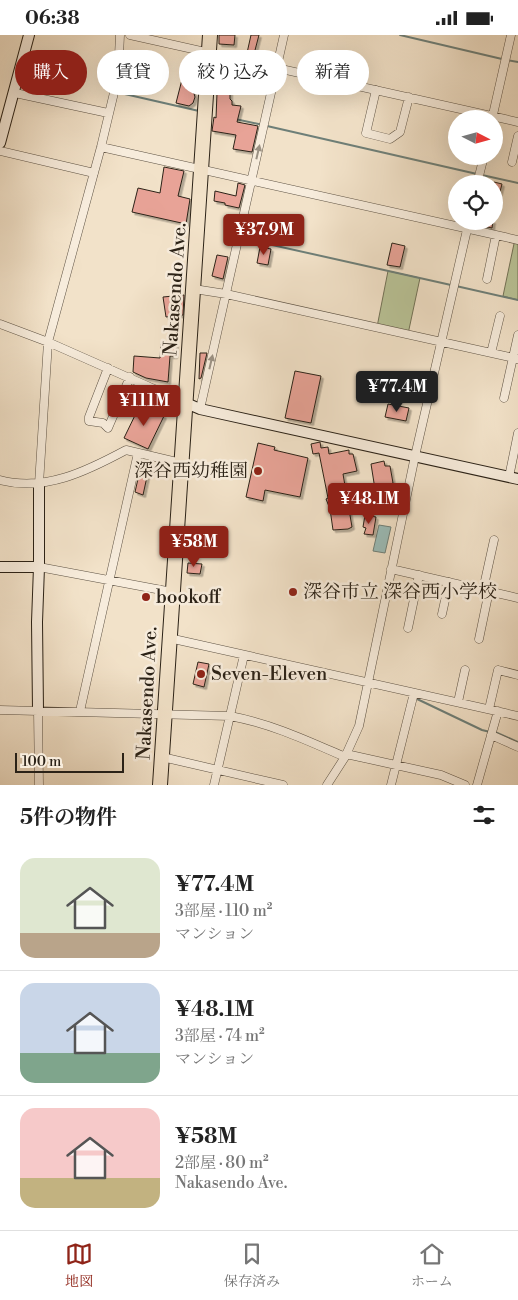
<!DOCTYPE html>
<html lang="ja">
<meta charset="utf-8">
<style>
:root{--surface:#fff;--page:#f2f2f2;--text:#222;--muted:#767676;--line:#e0e0e0;--accent:#8f2418}
body{margin:0;font-family:"Libre Bodoni","Noto Serif JP",serif;background:var(--page);color:var(--text);height:100vh;display:flex;flex-direction:column;font-size:19px;white-space:nowrap}
*{box-sizing:border-box;margin:0}
p{font-size:16px;color:var(--muted)}
.icon{flex:none;width:28px;height:28px;fill:none;stroke:currentColor;stroke-width:2;stroke-linecap:round;stroke-linejoin:round}
.map{position:relative;height:750px;overflow:hidden}
.side{display:flex;flex-direction:column;background:var(--surface);flex:1}
.side>*{flex:none}
.guide{position:absolute;left:15px;top:15px;width:489px;height:45px;display:flex;gap:10px}
.needle{width:32px;rotate:96deg}
.buttons{position:absolute;left:448px;top:75px;display:grid;gap:10px}
.buttons a{display:grid;place-items:center;width:55px;height:55px;border-radius:50%;background:var(--surface);box-shadow:0 5px 20px #0002;font-size:25px}
.scale{position:absolute;left:15px;bottom:12px;width:109px;box-sizing:border-box;padding-left:5px;border:2px solid #2b2217;border-top:0;font-size:14px;line-height:18px;white-space:nowrap;color:#2b2217;-webkit-text-stroke:4px #f7ecdc;paint-order:stroke}
.price{position:absolute;translate:-50% -42px;padding:0 11px;border-radius:5px;background:var(--accent);color:#fff;font-size:16px;line-height:32px;filter:drop-shadow(0 1px 2px #0008)}
.price::after{content:'';position:absolute;left:50%;top:30px;width:15px;height:11px;margin-left:-8px;background:inherit;clip-path:polygon(0 0,100% 0,50% 100%)}
.price.selected{background:#222;color:#fff}
ul{padding:0;list-style:none}
li{display:flex;align-items:center;gap:15px;height:125px;padding:0 20px}
li+li{border-top:1px solid var(--line)}
li span{display:grid;place-items:center;flex:none;width:140px;height:100px;border-radius:15px;color:#555}
li>.icon{margin-inline-start:auto}
span .icon{width:60px;height:60px;fill:#fffc;stroke-width:1}
li b{font-size:21px}
h2{display:flex;justify-content:space-between;align-items:center;height:60px;padding:0 20px;font-size:21px}
.pill{padding:0 18px;border-radius:22px;background:var(--surface);box-shadow:0 5px 20px #0002;font-size:18px;line-height:45px}
.pill.selected{background:var(--accent);color:#fff}
.status{display:flex;justify-content:space-between;align-items:center;height:35px;padding:0 25px;background:var(--surface);direction:ltr}
.status svg{height:14px;fill:currentColor}
.dock{display:flex;justify-content:space-around;align-items:center;height:70px;border-top:1px solid var(--line);background:var(--surface);font-size:14px;color:var(--muted)}
.dock a{display:grid;justify-items:center;gap:2px}
.dock .selected{color:var(--accent)}
.map>svg:first-child{display:block}
.green{fill:#b9c397;stroke:#727257}
.water{fill:#9bbdb9;stroke:#6e7f78}
.lines{fill:none;stroke-linecap:round;stroke-linejoin:round}
.stream{stroke:#6e7f78;stroke-width:2}
.building{fill:#e8a397;stroke:#2b2217;filter:url(#shadow)}
.street-casing{stroke:#5d5244;stroke-width:9}
.secondary-casing{stroke:#2b2217;stroke-width:12}
.highway-casing{stroke:#2b2217;stroke-width:16}
.street{stroke:#f7ecdc;stroke-width:8}
.secondary{stroke:#f7ecdc;stroke-width:10}
.highway{stroke:#f2e2c9;stroke-width:14}
.oneway{fill:#9b9183}
.poi-dot{fill:#8f2418;stroke:#f7ecdc;stroke-width:2}
.labels{text-anchor:middle;dominant-baseline:central;stroke-width:5;stroke-linejoin:round;paint-order:stroke}
.street-label{font-size:19px;fill:#2b2217;stroke:#f7ecdc}
.poi-label{font-size:19px;fill:#2b2217;stroke:#f7ecdc;text-anchor:start}
</style>
<div class="status"><b>06:38</b><svg viewBox="0 0 49 12"><path d="M0 12V9h3v3zM5 12V6h3v6zM10 12V3h3v9zM15 12V0h3v12zM26 1h20v11H26zM47 4h2v5h-2z"/></svg></div>
<div class="map">
<svg width="518" height="750" viewBox="0 0 518 750">
<defs>
<filter id="shadow"><feDropShadow dx="2.5" dy="2.5" stdDeviation="0" flood-color="#0004"/></filter>
</defs>
<rect width="100%" height="100%" fill="#f2e2c9"/>
<filter id="stains"><feTurbulence type="fractalNoise" baseFrequency=".004" numOctaves="4"/><feColorMatrix values="0 0 0 0 .2 0 0 0 0 .09 0 0 0 0 .02 0 0 0 .5 -.17"/></filter>
<radialGradient id="worn" r=".72"><stop offset=".6" stop-color="#630" stop-opacity="0"/><stop offset="1" stop-color="#630" stop-opacity=".3"/></radialGradient>
<path class="green" d="M515,204L518,205V265L503,261Z
M388,236L420,243L408,299L377,292Z"/>
<path class="water" d="M379,490L391,492L385,518L373,516Z"/>
<g class="lines">
<path class="stream" d="M400,0L502,24
M507,25L518,27
M116,57L199,76
M235,84L263,90
M267,91L477,139
M482,140L518,148
M241,203L451,250
M456,251L518,265
M415,663L482,695L490,697
M495,697L518,707"/>
</g>
<path class="building" d="M219,0H235L234,10L219,9Z
M251,0H259L254,19L247,18Z
M188,21L200,23L193,55L195,62L193,68L189,71L176,68Z
M240,30L251,33L247,54L230,49V64L232,66V70L241,71L237,87L258,91L252,117L233,114L236,100L212,96L214,82L216,83L217,58L220,55L221,36L239,37Z
M164,132L184,136L178,161L190,164L186,189L132,177L138,153L160,158Z
M494,147L502,149L496,172H494Z
M238,148L245,150L239,173L225,170V168L214,166L215,156L236,161Z
M475,186H493L492,193L474,189Z
M392,208L405,211L400,232L387,230Z
M260,212L271,214L268,230L257,228Z
M217,220L228,222L223,244L212,241Z
M184,260L183,280L166,282L163,262Z
M161,309H176L175,321H170L168,347L146,343L133,337L134,321L160,323Z
M200,318H207L201,343L199,344Z
M295,336L321,341L311,388L285,383Z
M388,369L409,373L406,386L385,382Z
M140,370L164,381L148,414L124,403Z
M320,407L321,413L328,412L329,419L349,415V419H353L357,436L343,439L352,492L348,494L333,495L330,474L326,464L328,463L319,418L313,419L311,409Z
M258,408L275,412L274,415L308,423L300,462L265,455L263,466L246,462Z
M384,426L385,431H390L393,448L388,450L391,470L378,473L371,429Z
M140,435L148,437L143,460L135,457Z
M365,480L376,482L373,500L364,499L366,493L363,492Z
M188,528L202,529L200,539L187,538Z
M198,627L209,629L204,652L193,649Z"/>
<g class="lines">
<g class="street-casing">
<path id="street" d="M130,0L518,87
M376,55L366,98L390,104L400,97L409,62
M15,58L108,78
M492,84L511,0
M101,112L518,205
M0,116L94,138
M512,127L518,101
M477,149L484,121
M487,244L496,200
M194,254L226,259L518,324
M0,289L48,307L186,368
M491,318L500,281
M108,333L89,382V386L103,388L108,393L130,342
M504,363L518,300
M200,374L284,0
M509,442L518,398
M0,445C45,457 87,436 126,415L181,428
M39,449L48,307L101,112L118,41L120,0
M39,532L172,557
M391,534L518,563
M483,555L494,505
M442,579L449,547
M408,593L419,540
M169,603L518,681
M479,604L489,556
M458,667L465,635
M489,674L498,635L518,640
M0,675L230,681C272,689 306,705 345,722
M38,675L39,750
M80,676L138,418
M491,700L518,712
M346,719L441,740L465,750
M162,722L283,750
M214,750L244,620
M327,750L345,722L359,691L415,421L469,186
M391,750L414,658
M477,750L498,676"/>
</g>
<g class="secondary-casing">
<path id="secondary" d="M0,108L29,0
M186,368L200,374L518,444
M0,532H39
M38,675L37,587L39,532V449"/>
</g>
<g class="highway-casing">
<path id="highway" d="M160,750L210,0"/>
</g>
<use href="#street" class="street"/>
<use href="#secondary" class="secondary"/>
<use href="#highway" class="highway"/>
</g>
<defs><path id="oneway-solid" d="M-6-.8H1V-3.2L6.5 0L1 3.2V.8H-6Z" transform="scale(1.25)"/></defs>
<g class="oneway">
<use href="#oneway-solid" transform="translate(258 117) rotate(-77)"/>
<use href="#oneway-solid" transform="translate(211 327) rotate(-77)"/>
</g>
<g class="poi-dot">
<circle cx="258" cy="436" r="5"/>
<circle cx="293" cy="557" r="5"/>
<circle cx="146" cy="562" r="5"/>
<circle cx="201" cy="639" r="5"/>
</g>
<g class="labels">
<g class="street-label">
<text transform="translate(175 254) rotate(-86)">Nakasendo Ave.</text>
<text transform="translate(147 658) rotate(-87)">Nakasendo Ave.</text>
</g>
<g class="poi-label">
<text x="248" y="436" text-anchor="end">深谷西幼稚園</text>
<text x="303" y="557">深谷市立 深谷西小学校</text>
<text x="156" y="562">bookoff</text>
<text x="211" y="639">Seven-Eleven</text>
</g>
</g>
<rect width="100%" height="100%" filter="url(#stains)"/>
<rect width="100%" height="100%" fill="url(#worn)"/>
</svg>
<div class="buttons">
<a><svg class="needle" viewBox="-14 -14 28 28"><path d="M0-13l5 13h-10z" fill="#e53935"/><path d="M0 13l5-13h-10z" fill="#767676"/></svg></a>
<a><svg class="icon" aria-label="locate" viewBox="0 0 24 24"><circle cx="12" cy="12" r="6"/><path d="M12 2v4M12 18v4M2 12h4M18 12h4"/></svg></a>
</div>
<div class="scale">100 m</div>
<b class="price" style="left:264px;top:221px">¥37.9M</b>
<b class="price selected" style="left:397px;top:378px">¥77.4M</b>
<b class="price" style="left:144px;top:392px">¥111M</b>
<b class="price" style="left:369px;top:490px">¥48.1M</b>
<b class="price" style="left:194px;top:533px">¥58M</b>
<div class="guide">
<a class="pill selected">購入</a>
<a class="pill">賃貸</a>
<a class="pill">絞り込み</a>
<a class="pill">新着</a>
</div>
</div>
<section class="side">
<h2>5件の物件<svg class="icon" aria-label="filters" viewBox="0 0 24 24"><path d="M4 7h16M4 17h16"/><circle cx="9" cy="7" r="2"/><circle cx="15" cy="17" r="2"/></svg></h2>
<ul>
<li><span style="background:linear-gradient(#dfe7d0 75%,#b9a48a 0)"><svg class="icon" aria-label="home" viewBox="0 0 24 24"><path d="M3 11l9-7 9 7M6 9v11h12V9"/></svg></span><div><b>¥77.4M</b><p>3部屋 · 110 m²</p><p>マンション</p></div></li>
<li><span style="background:linear-gradient(#c9d6e8 70%,#7fa58c 0)"><svg class="icon" aria-label="home" viewBox="0 0 24 24"><path d="M3 11l9-7 9 7M6 9v11h12V9"/></svg></span><div><b>¥48.1M</b><p>3部屋 · 74 m²</p><p>マンション</p></div></li>
<li><span style="background:linear-gradient(#f6c9c9 70%,#c2b280 0)"><svg class="icon" aria-label="home" viewBox="0 0 24 24"><path d="M3 11l9-7 9 7M6 9v11h12V9"/></svg></span><div><b>¥58M</b><p>2部屋 · 80 m²</p><p>Nakasendo Ave.</p></div></li>
</ul>
</section>
<nav class="dock">
<a class="selected"><svg class="icon" aria-label="map" viewBox="0 0 24 24"><path d="M3 6l6-2 6 2 6-2v14l-6 2-6-2-6 2zM9 4v14M15 6v14"/></svg>地図</a>
<a><svg class="icon" aria-label="saved" viewBox="0 0 24 24"><path d="M7 4h10v16l-5-4-5 4z"/></svg>保存済み</a>
<a><svg class="icon" aria-label="home" viewBox="0 0 24 24"><path d="M3 11l9-7 9 7M6 9v11h12V9"/></svg>ホーム</a>
</nav>
